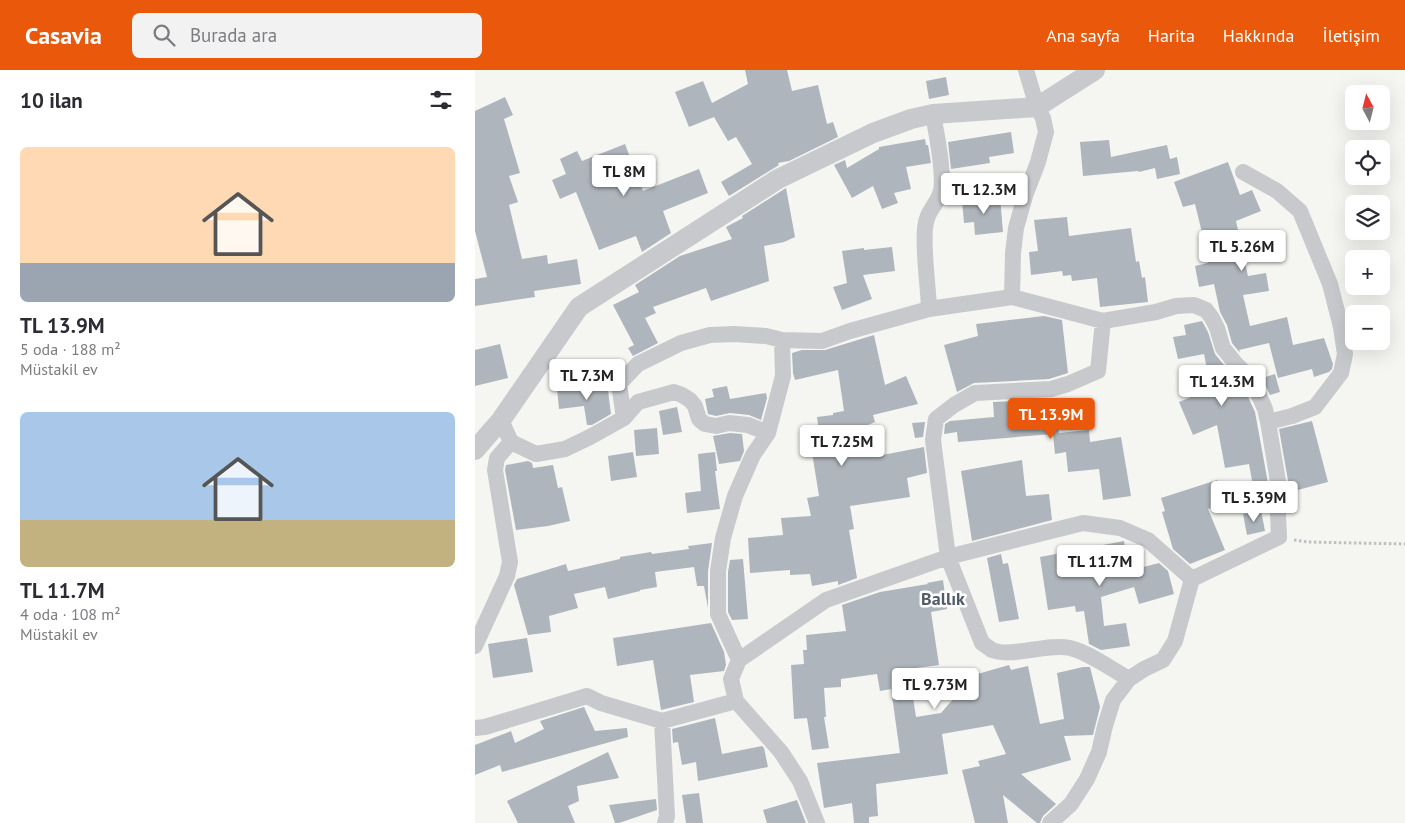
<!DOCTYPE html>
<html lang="tr">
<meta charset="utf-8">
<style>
:root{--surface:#fff;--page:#f2f2f3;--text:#2b2b33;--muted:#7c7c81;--accent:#ea580c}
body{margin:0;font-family:"PT Sans",sans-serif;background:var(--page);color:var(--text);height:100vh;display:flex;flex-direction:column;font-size:19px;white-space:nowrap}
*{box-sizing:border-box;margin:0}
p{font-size:16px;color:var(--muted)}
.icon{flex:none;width:28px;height:28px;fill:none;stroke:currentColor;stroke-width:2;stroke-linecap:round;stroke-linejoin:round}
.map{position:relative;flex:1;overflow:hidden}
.drawer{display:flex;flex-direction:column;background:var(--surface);width:475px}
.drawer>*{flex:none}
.needle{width:32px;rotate:353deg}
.buttons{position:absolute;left:870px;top:15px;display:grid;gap:10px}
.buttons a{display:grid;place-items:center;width:45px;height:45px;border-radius:8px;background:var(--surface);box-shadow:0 5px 20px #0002;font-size:25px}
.price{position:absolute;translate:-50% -42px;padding:0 11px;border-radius:5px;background:#fff;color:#222;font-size:16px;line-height:32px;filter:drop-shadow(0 1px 2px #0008)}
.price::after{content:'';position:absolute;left:50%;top:30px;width:15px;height:11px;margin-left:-8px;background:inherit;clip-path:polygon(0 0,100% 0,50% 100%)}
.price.selected{background:var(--accent);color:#fff}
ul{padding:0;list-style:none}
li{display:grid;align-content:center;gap:10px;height:265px;padding:0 20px}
li span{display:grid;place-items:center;height:155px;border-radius:8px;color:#555}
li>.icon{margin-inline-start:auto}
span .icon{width:90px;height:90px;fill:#fffc;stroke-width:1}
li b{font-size:21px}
h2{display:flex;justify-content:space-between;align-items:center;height:60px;padding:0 20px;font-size:21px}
header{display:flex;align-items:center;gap:30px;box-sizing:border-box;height:70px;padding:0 25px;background:var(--accent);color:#fff}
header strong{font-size:24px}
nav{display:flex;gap:28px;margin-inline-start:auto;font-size:18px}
.search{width:350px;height:45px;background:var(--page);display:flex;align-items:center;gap:12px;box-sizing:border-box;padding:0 18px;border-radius:8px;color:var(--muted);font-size:19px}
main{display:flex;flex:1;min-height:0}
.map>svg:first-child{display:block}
.building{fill:#afb5bc}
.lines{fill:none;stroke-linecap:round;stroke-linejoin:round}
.path{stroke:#bebfc2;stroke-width:3;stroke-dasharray:2.5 2.5;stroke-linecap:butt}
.minor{stroke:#c7c9cd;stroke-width:16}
.tertiary{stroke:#c7c9cd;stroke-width:20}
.labels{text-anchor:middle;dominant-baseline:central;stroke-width:5;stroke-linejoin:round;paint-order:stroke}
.quarter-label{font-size:18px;font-weight:bold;fill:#515b69;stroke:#fff}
</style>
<header>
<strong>Casavia</strong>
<div class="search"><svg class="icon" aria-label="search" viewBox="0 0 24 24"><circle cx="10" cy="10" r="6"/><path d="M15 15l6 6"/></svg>Burada ara</div>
<nav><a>Ana sayfa</a><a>Harita</a><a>Hakkında</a><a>İletişim</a></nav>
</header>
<main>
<section class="drawer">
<h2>10 ilan<svg class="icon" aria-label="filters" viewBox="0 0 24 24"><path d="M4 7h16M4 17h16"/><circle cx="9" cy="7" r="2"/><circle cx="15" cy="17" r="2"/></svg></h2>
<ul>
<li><span style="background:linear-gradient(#ffd9b3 75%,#9aa5b1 0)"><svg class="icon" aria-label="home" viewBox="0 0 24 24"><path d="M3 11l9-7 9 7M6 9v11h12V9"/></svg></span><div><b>TL 13.9M</b><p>5 oda · 188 m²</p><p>Müstakil ev</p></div></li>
<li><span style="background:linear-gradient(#a9c7e8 70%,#c2b280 0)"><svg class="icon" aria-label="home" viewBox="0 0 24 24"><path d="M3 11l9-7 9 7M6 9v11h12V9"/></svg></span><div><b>TL 11.7M</b><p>4 oda · 108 m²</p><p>Müstakil ev</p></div></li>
</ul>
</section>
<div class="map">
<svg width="930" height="753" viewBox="0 0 930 753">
<rect width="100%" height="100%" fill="#f5f6f1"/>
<path class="building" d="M270,0H312L317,21L343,15L352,54L358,52L363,67L314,91L303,93L304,95L254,126L246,112L277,94L261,67L253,71L239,47L214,57L200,22L228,11L237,33L273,14Z
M471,7L474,25L454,29L451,11Z
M30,27L38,45L29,49L45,103L34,106L43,132L34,135L47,189L72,185L73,194L102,189L106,214L59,221L60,227L0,236V209L12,207L0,161V41Z
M536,62L539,83L514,87L515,93L476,99L473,72Z
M450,69L451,75H453L456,93L431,97L436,119L419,123L423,133L407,139L398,116L377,128L359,95L370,90L372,98L404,79V77Z
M634,70L636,87L692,75L695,89L702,87L705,104L682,109L680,98L664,102L663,101L608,106L605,72Z
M150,74L168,121L224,99L233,123L188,141L196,163L167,182L161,166L124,180L101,122L85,129L77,110L91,104L85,89L102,81L107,91Z
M753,92L765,125L777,120L786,141L761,151L773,206L791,203L794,221L768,225L775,256L812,247L818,275L849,268L858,294L857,299L854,302L839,307L837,299L803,308L794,273L764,280L765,283L757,273L752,255L745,242L739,214L724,217L720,196L733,193L730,179H731L720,134L708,137L699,112Z
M311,118L320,167L309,172L289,176L294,211L236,231L231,218L178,237L181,243L170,248L183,273L158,286L153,278L159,275L138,235L164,222L160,215L205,186L257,169L251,157L268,148L267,146Z
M525,127L528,162L500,165L499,152L489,153L487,130Z
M592,147L594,166L656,158L661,192L664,191L667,208L670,207L673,232L625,237L622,208L597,211L596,205L588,206L587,201L556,205L554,182L563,181L559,150Z
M417,177L420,201L388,205L397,229L367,240L358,217L372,213L367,181L389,178V180Z
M569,246L587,250L593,303L574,309L499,313L482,322L469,275L503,266L501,254Z
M727,251L733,262L740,284L754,301L767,314L780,342L793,413L778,416L774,394L750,398L742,355L718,365L704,332L736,319L729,284L703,289L698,267L711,265L709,255Z
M399,265L410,315L431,306L443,334L398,345L400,352L393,355L397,387L449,377L452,403L432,408L435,427L375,436L379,459L374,460L382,508L363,515V511L337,516L335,504L315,505V500L275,503L273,468L308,465L306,448L336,446L332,428L344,426L335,370L345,369L342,347L358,345V343L369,341L363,300L320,310L318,303L317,283L327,280H350Z
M25,274L33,308L0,316V280Z
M800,304L805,322L795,325L787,308Z
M132,313L136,344L117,355H112L109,336L84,339L82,318Z
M252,316L255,329L291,323L292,328L286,350L274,345L255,343L241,346L233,344L230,329L239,327L237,319Z
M579,329L584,363L614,360L615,372L646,367L656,426L628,430L624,399L593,402L591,382L580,384L578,364L483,372L482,362L469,364L470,354L475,351L519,347L518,332Z
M202,337L207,362L188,365L184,341Z
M837,351L853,412L815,422L804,359Z
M450,352L448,367L440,368L437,353Z
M182,358L184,384L161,386L159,360Z
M255,363L267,364L269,381L265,391L244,394L238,366Z
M158,382L162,407L136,411L133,386Z
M240,382L242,401H240L245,439L212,443L210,423L226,421L223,384Z
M547,390L551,426L574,424L577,450L497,471L486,401Z
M53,391L57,393L58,398L78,395L83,418L87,417L95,451L73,456L41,460L30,400L31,395Z
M742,410L750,434L733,439L750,480L715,494L698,479L687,442L690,441L686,428Z
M786,440L790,461L772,465L768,444Z
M649,471L653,501L684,493L693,501L699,524L664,534L659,517L626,527L629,556L651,553L655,576L626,580L614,574L609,541L601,542L600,536L573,540L565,487Z
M237,473L233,501V538L229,516H222L219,497L180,502L182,517L165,520V521L133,529L130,517L99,524L103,538L74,546L76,562L53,565L39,515L42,509L91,494L93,501L145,489V487L176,482L177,484L214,479L213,476Z
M526,484L528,494L533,493L544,549L524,552L512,488Z
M268,489L273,549L257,550L253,542V502L255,490Z
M468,510L472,539L456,542L464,595L441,598V600L434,601L441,647L466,643L499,605L534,595L536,600L553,596L565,654L589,649L582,603L608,597H615L625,637L618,665L589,666L596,690L546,704L581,734L568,746L565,753H562L528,725L533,753H500L487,700L505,696L503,691L531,684L518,655L467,664L473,704L401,714L403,746L394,747V753H379L377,733L349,738L342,693L425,683L416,619L405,621L402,604L366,609V617L349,618L351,647H349L354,678L337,680L332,648L319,649L316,595L329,594L328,580H332L331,565L371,561L367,535L405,522L453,514L452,513Z
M236,553L249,582L251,595L249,601L215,605L219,632L186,640L178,590L142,596L138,568Z
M52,568L58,602L18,608L13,574Z
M109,637L120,661L152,658L153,667L27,702L25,695L0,705V675L36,661L40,673L69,659L65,651Z
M240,648L247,684L287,676L289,678L293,697L223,711L221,692L207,695L203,672L198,673L197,659Z
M133,682L144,708L102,716L104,731L93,736L100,753H43L32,731Z
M224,723L228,753H211L207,725Z
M181,729L182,740L144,753H140L134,735Z
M322,730L331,753H292L288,740Z"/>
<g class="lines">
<path class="path" d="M819,470L833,472L930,474"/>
<path class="minor" d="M768,102L802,121L825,141L855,214L866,257L870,284L866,303L840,337L817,346L793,352
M537,227L538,183L541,158L550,126L563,92L571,62L568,48L562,37L551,0
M454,239C453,212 448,185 450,158C452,140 460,138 465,124C471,108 461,62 458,44
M628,251L623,301L593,314L576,319L500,323L479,335L461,349L458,370L473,487L507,573C510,575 514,578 517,580C536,588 572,573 595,578C613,582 638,600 654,609
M307,270L308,306L293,363L278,385L260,426L248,468L243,501V544L264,590L256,609L261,631L306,682L325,711L342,753
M149,348L163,332L199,322L207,325L215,330L220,336L224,349L230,354L241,356L254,353L273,355L293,363
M36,372L61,384L90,379L115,367L149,348L144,314L163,294L206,273L235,265L259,264L291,266L307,270L347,271L375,261L454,239L537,227L628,251L681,242L701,236L719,235L731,240L737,248L742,258L748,278L761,294L775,308L782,321L790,339L793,352L805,423L803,444L804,467L717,509L700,571L688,590L669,599L654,609L638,630L630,656L624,682L612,709L596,734L575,753
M0,576L32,506L35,492L20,400L22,388L36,372L26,350
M264,590L351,530L473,487L608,453L645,458L673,470L717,509
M187,651L192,746L190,753
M0,658L10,657L112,626L126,633L187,651L261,631"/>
<path class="tertiary" d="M0,380L26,350L104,237L303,109L398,63L436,49L458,44L562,37L620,0"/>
</g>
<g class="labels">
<g class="quarter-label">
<text x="468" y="528">Ballık</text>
</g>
</g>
</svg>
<div class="buttons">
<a><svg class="needle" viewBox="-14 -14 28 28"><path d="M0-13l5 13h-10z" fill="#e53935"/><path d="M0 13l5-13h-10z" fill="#7c7c81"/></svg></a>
<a><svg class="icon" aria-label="locate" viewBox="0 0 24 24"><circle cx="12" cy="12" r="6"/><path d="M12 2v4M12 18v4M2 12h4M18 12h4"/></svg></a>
<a><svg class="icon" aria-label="layers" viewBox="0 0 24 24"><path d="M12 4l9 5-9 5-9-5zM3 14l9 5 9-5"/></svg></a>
<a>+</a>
<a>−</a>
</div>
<b class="price" style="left:149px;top:127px">TL 8M</b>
<b class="price" style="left:509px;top:145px">TL 12.3M</b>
<b class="price" style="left:767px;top:202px">TL 5.26M</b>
<b class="price" style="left:112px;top:331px">TL 7.3M</b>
<b class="price" style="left:747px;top:337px">TL 14.3M</b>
<b class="price selected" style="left:576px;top:370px">TL 13.9M</b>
<b class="price" style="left:367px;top:397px">TL 7.25M</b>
<b class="price" style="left:779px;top:453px">TL 5.39M</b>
<b class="price" style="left:625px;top:517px">TL 11.7M</b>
<b class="price" style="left:460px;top:640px">TL 9.73M</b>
</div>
</main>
